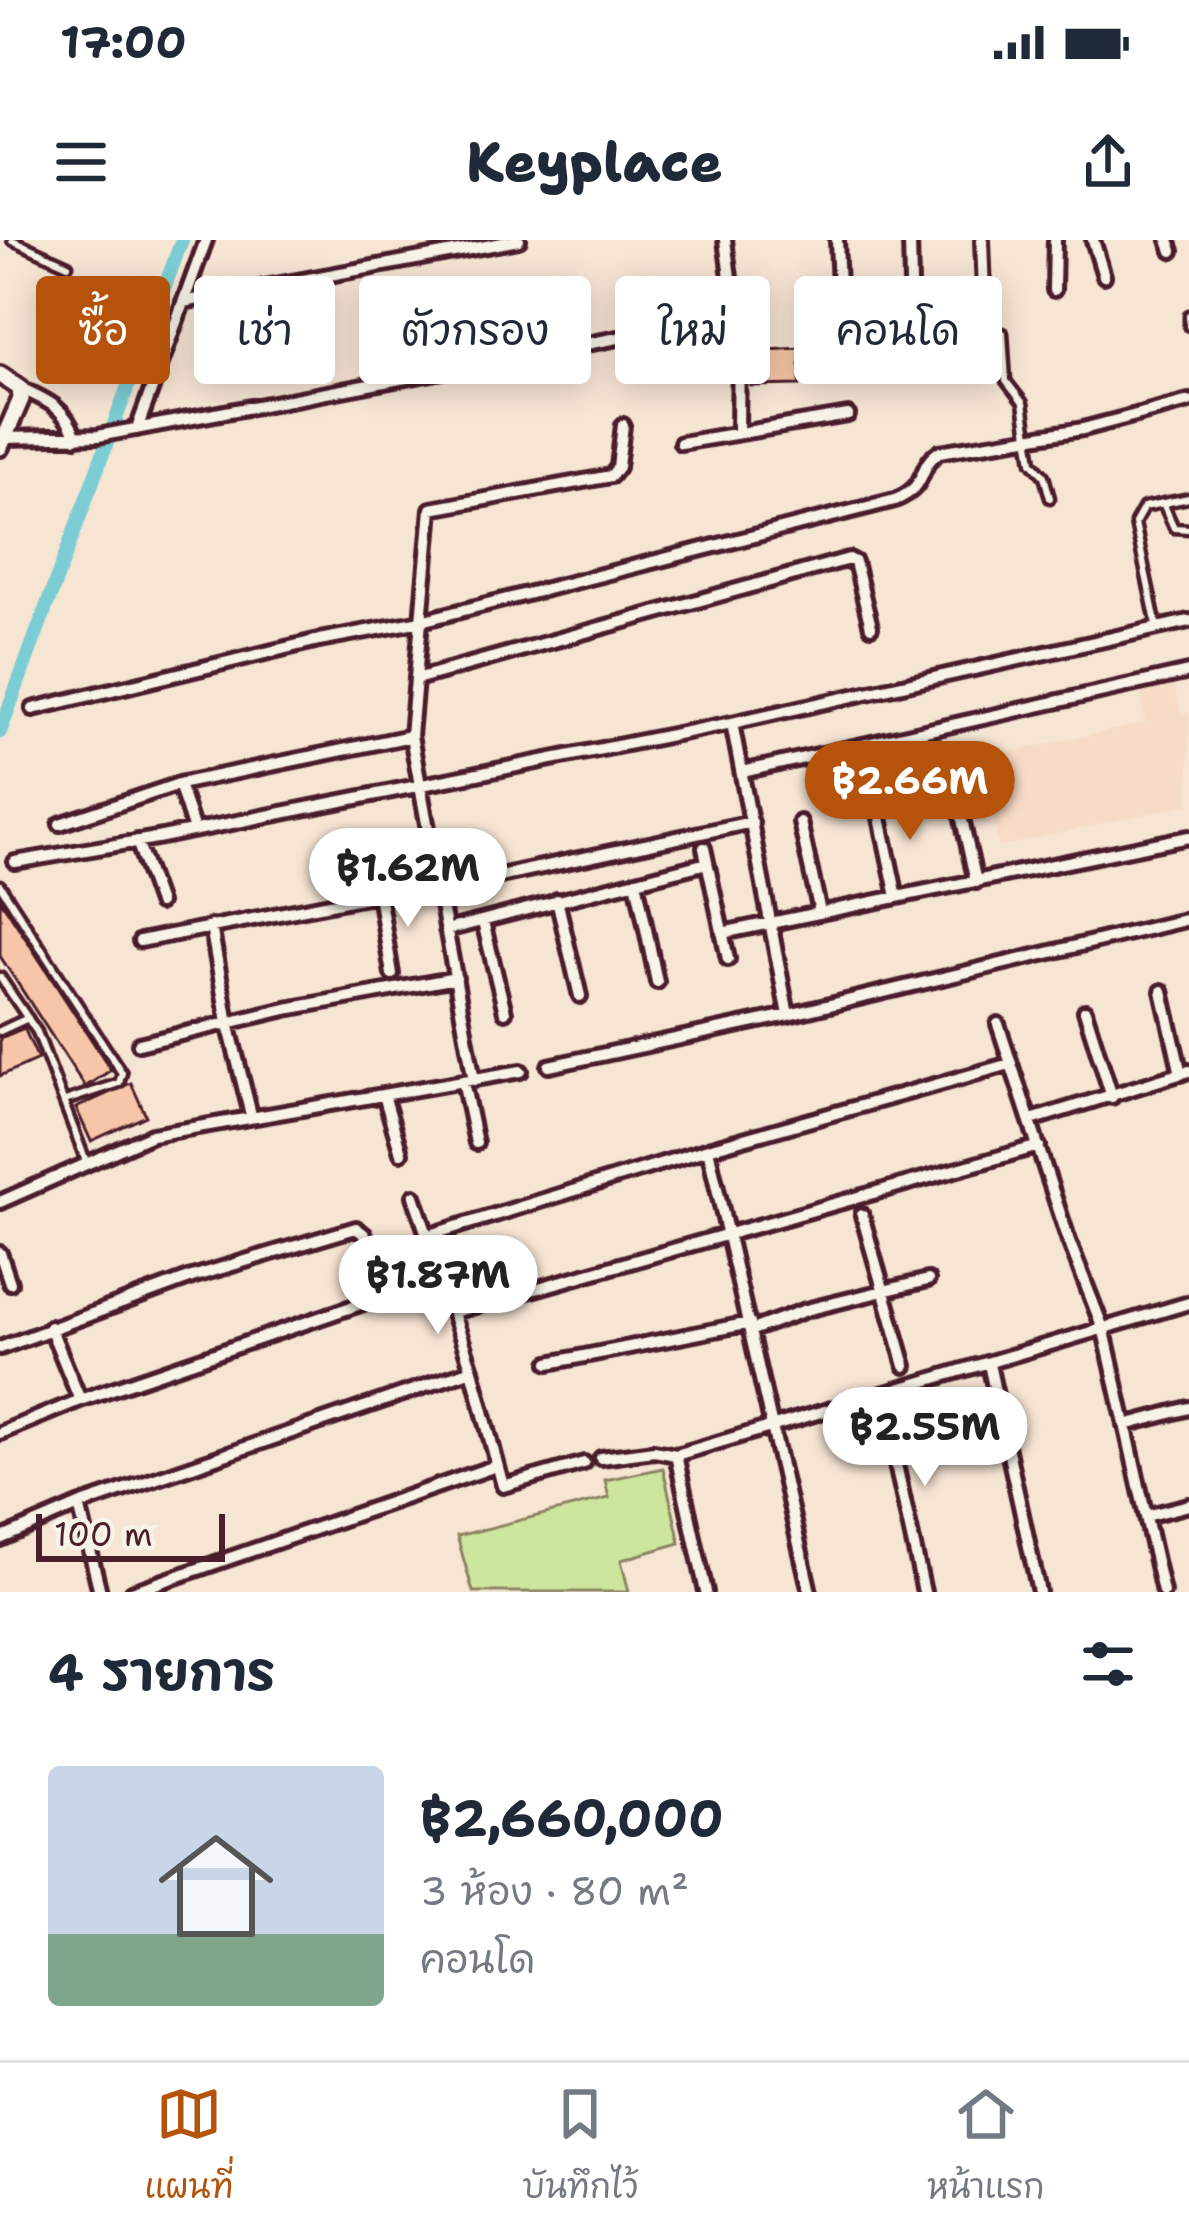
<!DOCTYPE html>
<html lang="th">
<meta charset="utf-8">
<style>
:root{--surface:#fff;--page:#f6f6f7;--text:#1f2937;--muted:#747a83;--line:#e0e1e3;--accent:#b45309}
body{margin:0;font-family:"Shantell Sans","Playpen Sans Thai",sans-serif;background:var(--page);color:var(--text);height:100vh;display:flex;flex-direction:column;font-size:45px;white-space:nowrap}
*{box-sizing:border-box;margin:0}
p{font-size:39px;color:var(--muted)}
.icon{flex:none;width:66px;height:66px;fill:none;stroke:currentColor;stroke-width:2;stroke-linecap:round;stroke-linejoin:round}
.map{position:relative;height:1352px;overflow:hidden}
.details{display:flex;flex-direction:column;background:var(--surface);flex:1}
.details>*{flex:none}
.banner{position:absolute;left:36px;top:36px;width:1119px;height:108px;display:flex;gap:24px}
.scale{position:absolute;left:36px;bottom:30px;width:189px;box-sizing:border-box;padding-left:12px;border:6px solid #4a1f2b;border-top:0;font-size:33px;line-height:42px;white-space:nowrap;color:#4a1f2b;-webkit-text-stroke:9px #f7f3e8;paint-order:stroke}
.price{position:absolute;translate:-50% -102px;padding:0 27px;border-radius:42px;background:#fff;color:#222;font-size:39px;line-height:78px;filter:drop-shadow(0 3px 6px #0008)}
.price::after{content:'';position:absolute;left:50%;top:72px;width:36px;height:27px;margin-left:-18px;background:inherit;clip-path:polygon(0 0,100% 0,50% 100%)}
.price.current{background:var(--accent);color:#fff}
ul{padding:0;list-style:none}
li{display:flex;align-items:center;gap:36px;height:300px;padding:0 48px}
li span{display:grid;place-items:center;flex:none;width:336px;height:240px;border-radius:12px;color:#555}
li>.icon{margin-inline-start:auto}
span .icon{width:144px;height:144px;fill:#fffc;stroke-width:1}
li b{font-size:51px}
h2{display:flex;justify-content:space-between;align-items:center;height:144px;padding:0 48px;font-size:51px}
.pill{padding:0 42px;border-radius:12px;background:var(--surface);box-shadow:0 6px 30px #0003;font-size:42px;line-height:108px}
.pill.current{background:var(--accent);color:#fff}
.status{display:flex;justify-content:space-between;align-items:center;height:84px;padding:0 60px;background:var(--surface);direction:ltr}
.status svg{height:33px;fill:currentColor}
header{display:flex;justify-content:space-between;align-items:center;height:156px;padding:0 48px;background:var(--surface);font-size:54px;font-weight:800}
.dock{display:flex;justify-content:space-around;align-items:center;height:168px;border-top:3px solid var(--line);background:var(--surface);font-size:33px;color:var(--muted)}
.dock a{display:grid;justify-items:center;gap:6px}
.dock .current{color:var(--accent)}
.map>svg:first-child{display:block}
.built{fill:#f7dbc6}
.green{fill:#cce69d;stroke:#8b8264;stroke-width:3}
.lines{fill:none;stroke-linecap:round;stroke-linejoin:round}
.canal{stroke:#7bccd3;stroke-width:14}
.building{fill:#f7c5a7;stroke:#4a1f2b;stroke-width:3}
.lane-casing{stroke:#4a1f2b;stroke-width:15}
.street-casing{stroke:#4a1f2b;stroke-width:20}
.secondary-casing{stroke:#4a1f2b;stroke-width:24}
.lane{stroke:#f7f3e8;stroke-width:6}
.street{stroke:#f7f3e8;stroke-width:10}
.secondary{stroke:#f7f3e8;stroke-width:15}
</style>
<div class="status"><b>17:00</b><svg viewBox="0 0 49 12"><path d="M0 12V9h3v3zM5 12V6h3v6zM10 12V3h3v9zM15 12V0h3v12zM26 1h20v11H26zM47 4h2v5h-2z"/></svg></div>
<header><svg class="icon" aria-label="menu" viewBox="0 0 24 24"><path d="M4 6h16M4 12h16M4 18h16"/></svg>Keyplace<svg class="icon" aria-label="share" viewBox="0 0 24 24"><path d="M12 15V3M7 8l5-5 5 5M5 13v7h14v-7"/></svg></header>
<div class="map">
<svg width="1189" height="1352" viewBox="0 0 1189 1352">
<rect width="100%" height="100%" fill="#f7e5d4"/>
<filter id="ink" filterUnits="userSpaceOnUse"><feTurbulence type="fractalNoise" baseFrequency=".00833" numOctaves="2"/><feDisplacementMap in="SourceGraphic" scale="24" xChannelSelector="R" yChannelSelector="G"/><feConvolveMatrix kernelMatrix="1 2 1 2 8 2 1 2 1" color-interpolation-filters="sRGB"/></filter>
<g filter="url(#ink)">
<path class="built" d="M1173,442L1181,474L1189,473V564L999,607L980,518L1145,483L1140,449Z"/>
<path class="green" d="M663,1228L680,1303L621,1320L629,1352H473L457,1296L609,1258L605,1240Z"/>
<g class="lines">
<path class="canal" d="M0,492L182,0"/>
</g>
<path class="building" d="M800,108V145L751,146L749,111Z
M0,659L111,830L88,845L85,847L0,716Z
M24,788L38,819L0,836V798Z
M131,843L146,876L91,901L76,868Z"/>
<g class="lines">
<g class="lane-casing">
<path id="lane" d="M12,0L68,25
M1189,75V86
M1003,93L1006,141L1023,163L1032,222L1044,236L1050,258
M1163,263L1174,288L1189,289
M1157,387L1135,283L1144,267L1189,258
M0,645L122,833L119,843L65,861
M0,737L37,792L87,924
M0,791L28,778"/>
</g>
<g class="street-casing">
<path id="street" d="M725,0L739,104L738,192
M837,0L841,97
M910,0L912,87
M982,0L985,80
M1093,0L1104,36
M1168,0L1172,11
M1054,50L1055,0
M183,62L519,0
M20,148C47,160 66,168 76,198
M137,189L206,0
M4,198L98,196L735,76
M681,203L848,175
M416,439L849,319L855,322L871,387
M33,469L319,400L421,381L431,269L611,236L618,227L623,185
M732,483L788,775
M742,532L1189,432
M179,544L194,590
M955,548L976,642
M876,559L897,657
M800,582L820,672
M60,584L179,544L411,496
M137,601L159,663
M704,608L728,719
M15,622L157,598L732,483L1189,381
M636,641L657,742
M439,649L752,582
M379,654L392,734
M557,660L580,756
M483,682L505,772
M211,686L228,783L251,875
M446,690L707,623
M722,693L1189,597
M140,701L438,643
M1162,751L1181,834
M1085,771L1112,857
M998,784L1069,1001L1104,1091L1163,1352
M139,804L286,769L456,738
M549,826L788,775L1189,679
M474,840L411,496L421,381L895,260C930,246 916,227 939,212L1083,189L1189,161
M463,841L476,903
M384,855L401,913
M1031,880L1189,831
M708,909L810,1352
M414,956L472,1130L503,1246L584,1223
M0,962L152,895L521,831
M862,975L905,1126
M430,995L708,909L1010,824
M0,1013L10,1043
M454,1072L1039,906
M50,1087L80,1160
M752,1090L806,1070L928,1040
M0,1108L192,1037L356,988L365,995L383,1049L375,1059L80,1160L0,1193
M549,1123L750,1083
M989,1124L1039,1352
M881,1156L924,1352
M1125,1185L1189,1168
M676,1215L706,1352
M601,1218L654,1211L676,1215L1189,1063
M79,1265L100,1352
M1146,1276L1189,1265
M0,1299L79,1265L472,1130
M132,1352L496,1226"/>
</g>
<g class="secondary-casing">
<path id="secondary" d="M0,135L20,148L21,159L0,207"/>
</g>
<use href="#lane" class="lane"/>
<use href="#street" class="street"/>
<use href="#secondary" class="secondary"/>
</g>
</g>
</svg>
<div class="scale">100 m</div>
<b class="price current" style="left:910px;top:603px">฿2.66M</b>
<b class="price" style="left:408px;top:690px">฿1.62M</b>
<b class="price" style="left:438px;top:1097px">฿1.87M</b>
<b class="price" style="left:925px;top:1249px">฿2.55M</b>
<div class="banner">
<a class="pill current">ซื้อ</a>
<a class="pill">เช่า</a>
<a class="pill">ตัวกรอง</a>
<a class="pill">ใหม่</a>
<a class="pill">คอนโด</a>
</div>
</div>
<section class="details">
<h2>4 รายการ<svg class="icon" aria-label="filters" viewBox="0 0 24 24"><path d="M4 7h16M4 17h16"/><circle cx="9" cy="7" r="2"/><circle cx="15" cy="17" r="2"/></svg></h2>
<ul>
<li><span style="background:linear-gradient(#c9d6e8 70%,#7fa58c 0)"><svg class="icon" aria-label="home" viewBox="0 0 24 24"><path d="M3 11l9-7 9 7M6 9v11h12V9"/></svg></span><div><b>฿2,660,000</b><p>3 ห้อง · 80 m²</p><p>คอนโด</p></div></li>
</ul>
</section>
<nav class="dock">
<a class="current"><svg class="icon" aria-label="map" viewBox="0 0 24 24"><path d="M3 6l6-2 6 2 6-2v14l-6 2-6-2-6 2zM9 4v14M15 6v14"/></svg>แผนที่</a>
<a><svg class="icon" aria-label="saved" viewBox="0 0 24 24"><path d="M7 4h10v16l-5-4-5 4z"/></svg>บันทึกไว้</a>
<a><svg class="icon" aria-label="home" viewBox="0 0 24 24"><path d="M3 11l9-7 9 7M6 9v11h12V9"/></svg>หน้าแรก</a>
</nav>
